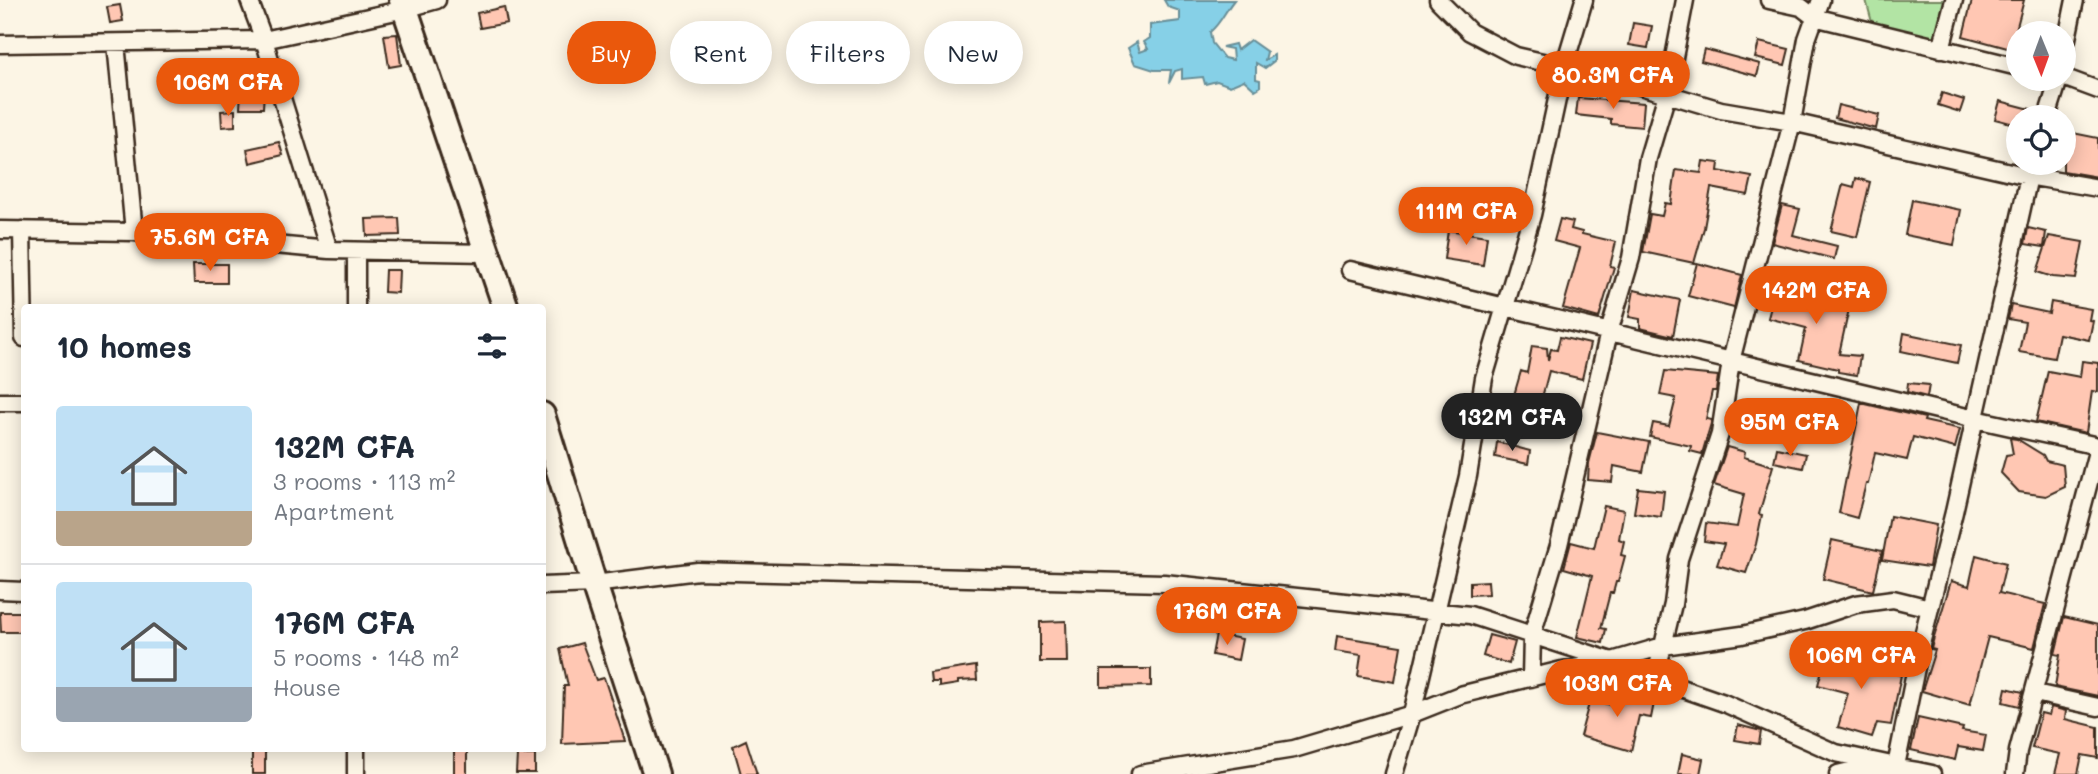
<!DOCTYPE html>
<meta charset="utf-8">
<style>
:root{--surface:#fff;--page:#f6f6f7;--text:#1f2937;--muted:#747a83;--line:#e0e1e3;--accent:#ea580c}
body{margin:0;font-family:Mali,sans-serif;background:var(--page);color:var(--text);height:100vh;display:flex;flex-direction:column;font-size:26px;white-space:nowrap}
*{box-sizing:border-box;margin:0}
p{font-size:23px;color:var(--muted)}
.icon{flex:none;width:38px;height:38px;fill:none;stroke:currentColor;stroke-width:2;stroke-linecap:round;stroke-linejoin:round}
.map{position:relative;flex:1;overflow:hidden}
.panel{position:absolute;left:21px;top:304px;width:525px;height:448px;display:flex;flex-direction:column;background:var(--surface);border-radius:7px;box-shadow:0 4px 18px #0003}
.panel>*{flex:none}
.guide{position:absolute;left:567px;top:21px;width:665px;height:63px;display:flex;gap:14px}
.needle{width:46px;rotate:179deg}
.controls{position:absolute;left:2006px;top:21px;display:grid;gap:14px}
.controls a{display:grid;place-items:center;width:70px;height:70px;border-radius:50%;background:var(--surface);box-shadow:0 4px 18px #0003;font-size:35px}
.price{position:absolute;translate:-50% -60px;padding:0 16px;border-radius:24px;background:var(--accent);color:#fff;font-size:23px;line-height:46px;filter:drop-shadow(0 2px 4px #0008)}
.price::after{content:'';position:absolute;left:50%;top:42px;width:21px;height:16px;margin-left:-10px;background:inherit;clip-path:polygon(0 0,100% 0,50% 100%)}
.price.active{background:#222;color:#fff}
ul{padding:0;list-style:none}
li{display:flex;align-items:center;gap:21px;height:175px;padding:0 35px}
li+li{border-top:2px solid var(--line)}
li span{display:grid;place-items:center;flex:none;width:196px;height:140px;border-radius:7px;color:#555}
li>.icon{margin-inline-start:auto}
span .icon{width:84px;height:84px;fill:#fffc;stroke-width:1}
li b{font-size:30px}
h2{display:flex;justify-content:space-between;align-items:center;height:84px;padding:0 35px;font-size:30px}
.pill{padding:0 24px;border-radius:32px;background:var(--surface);box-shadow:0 4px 18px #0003;font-size:24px;line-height:63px}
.pill.active{background:var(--accent);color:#fff}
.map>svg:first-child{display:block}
.green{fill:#b2e4a4;stroke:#768761;stroke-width:2}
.water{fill:#86d0e7;stroke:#688e97;stroke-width:2}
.building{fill:#ffc7b3;stroke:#3b2a1e;stroke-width:2}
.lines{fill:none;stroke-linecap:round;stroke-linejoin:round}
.street-casing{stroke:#3b2a1e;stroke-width:21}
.primary-casing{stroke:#3b2a1e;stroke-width:30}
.street{stroke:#fcf5e5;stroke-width:16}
.primary{stroke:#fcf5e5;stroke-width:24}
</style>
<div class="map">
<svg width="2098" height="774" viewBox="0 0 2098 774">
<rect width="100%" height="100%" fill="#fcf5e5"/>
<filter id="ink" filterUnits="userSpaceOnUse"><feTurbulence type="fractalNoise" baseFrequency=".0143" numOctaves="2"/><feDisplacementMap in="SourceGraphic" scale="14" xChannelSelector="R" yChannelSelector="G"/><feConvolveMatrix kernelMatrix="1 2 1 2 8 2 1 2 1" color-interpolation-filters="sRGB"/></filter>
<g filter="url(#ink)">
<path class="green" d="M1866,0H1944L1935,39L1873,26Z"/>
<path class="water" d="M1164,0H1234C1225,11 1221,23 1210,32L1212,43L1224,58L1233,60L1232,49L1222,47L1235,44L1237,50L1250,40L1267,52L1265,60L1274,55V61L1265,68L1256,63V79L1260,80V87L1255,90L1244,80L1230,86L1217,81L1205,84L1203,77L1182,79V69L1175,71L1169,83L1171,70H1154L1135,64L1128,48L1137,42L1140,52L1148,49L1144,42L1150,38V25L1180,21V11L1168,7Z"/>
<path class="building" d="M1972,0H2024L2011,49L1963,36Z
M120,5L123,21L110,23L107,7Z
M504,7L507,23L480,28L477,13Z
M1633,23L1652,26L1648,48L1629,45Z
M397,34L401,65L389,67L384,35Z
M1759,42L1789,49L1785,65L1755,58Z
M1704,49L1760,64L1757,76L1701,61Z
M241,91L264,92L263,108H240Z
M1942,93L1964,100L1960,112L1938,105Z
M1578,98L1644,103L1642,127L1611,124V119L1576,115Z
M2000,101L2038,111L2037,117H2018V125L1995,119Z
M1838,105L1879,115L1876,129L1835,118Z
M235,110V126L222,127L221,111Z
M2063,131L2098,138V177L2063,171Z
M279,142L283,155L250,163L247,149Z
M1703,161L1719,163L1718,171L1752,177L1748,195L1711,188L1704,228L1694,263L1643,252L1650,214L1662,216L1665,203L1671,204L1676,170L1701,173Z
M1856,178L1870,182L1857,237L1831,231L1843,184L1854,187Z
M1912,200L1961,210L1954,245L1905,235Z
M1782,205L1800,209L1793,235L1837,246L1834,259L1772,243Z
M399,218L400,235L367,236L366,219Z
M1560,219L1573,222L1571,229L1582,232V234L1616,242L1610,266L1614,267L1599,318L1563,308L1580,248L1554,241Z
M2028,228L2046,232L2044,247L2025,244Z
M1448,230L1487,236L1483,265L1444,259Z
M2049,236L2083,242L2076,279L2053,277L2037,272Z
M1697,263L1742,275L1734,308L1688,296Z
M193,264H227V283H194Z
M385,270H399L398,293L384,292Z
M1777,283L1810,293L1851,300L1839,354L1860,356L1857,375L1838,372V369L1799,360L1806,328L1768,318Z
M1634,290L1680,300L1673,336L1640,328V319L1629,317Z
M2051,302L2091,309L2089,320L2093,321L2089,340L2059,334L2054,358L2019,352L2025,322L2008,319L2011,305L2049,313Z
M1904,333L1961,345L1957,363L1901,351Z
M1560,337L1590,344L1582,379L1549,371L1539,409L1512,402L1521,371L1527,373L1532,346L1547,348L1548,360L1551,349L1557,350Z
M2082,361L2098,363V392L2092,391L2086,433L2036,422L2048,371L2080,377Z
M1665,371L1718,376L1716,391H1712L1706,419L1712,420L1702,454L1690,451L1691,446L1650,437L1653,423L1669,426L1676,398L1660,395Z
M1908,383L1929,385L1927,397L1907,392Z
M1861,403L1925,418L1924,421L1960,429L1955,448L1913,437L1907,460L1875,453L1868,484H1866L1857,518L1839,513Z
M1597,432L1649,442L1643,472L1614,466L1612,482L1588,480L1589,463Z
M2010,438L2017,439L2043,455L2046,461L2063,465L2065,487L2046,496L2019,492L2001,473L2006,455L2013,454Z
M1497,442L1530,451L1528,464L1495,457Z
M1727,447L1745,452L1744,457L1773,466L1759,514L1762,515L1756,544L1746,573L1717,565L1724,544L1704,541L1706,523L1737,527L1744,494L1714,485Z
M1777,448L1806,454L1803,468L1774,462Z
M1638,488L1664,491L1661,517L1634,513Z
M1604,506L1624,510L1619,539L1624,541L1621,555L1625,556L1618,582H1616L1613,593H1610L1601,628L1606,629L1603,643L1577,637L1592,576L1564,568L1571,542L1594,548Z
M1890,516L1936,525L1929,567L1882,560Z
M1832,540L1882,551L1873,591L1823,579Z
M1976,555L2006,563L1999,593L2045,604L2034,648L1988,637L1970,705L1922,691L1935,650L1931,649L1933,641L1951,581L1969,586Z
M1488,581L1489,594L1470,595V582Z
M0,612H24V632H1Z
M2064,617L2098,625V696L2055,687L2060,655L2055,654Z
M1066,621L1067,662H1040V622Z
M1216,634L1242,639L1238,660L1212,655Z
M1489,635L1515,642L1509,664L1483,656Z
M1337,636L1401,646L1395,682L1358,676L1361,655L1335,651Z
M1839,639L1858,644L1852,665L1901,675L1891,725L1877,723L1872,737L1838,727L1848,693L1818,685L1825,658L1834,661Z
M582,643L596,680L604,678L625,741L562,744L564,686H568L560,649Z
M976,666L977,680L958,681V684L939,687V682H931L930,673Z
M1101,669H1151V686L1101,687Z
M2006,688L2023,692L2019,706L2003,702Z
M1615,689L1655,698L1651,718L1639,716L1631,751L1580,736L1590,700L1612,705Z
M2051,707L2066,711L2065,719L2098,727V758L2082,755L2078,774H2055L2060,754L2032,748L2041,713L2049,715Z
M1918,718L1963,728L1962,731L1986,735L1983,751L1958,747L1955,760L1911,750Z
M1738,725L1761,731L1759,744L1735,740Z
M746,740L757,774H741L733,746Z
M454,749H467V774H454Z
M252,751H265V774H252Z
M1682,754L1703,759L1700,774H1678Z
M517,755H535V773H516Z"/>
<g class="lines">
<g class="street-casing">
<path id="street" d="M249,0L264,40L329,250
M1438,0L1470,32L1516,56L1613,78L1721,110L1792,122L2028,176L2098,188
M1769,0L1801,7L1814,17L2018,67
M116,43L134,232
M0,44L264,40L405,9L437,0
M1941,49L1954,0
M2063,58L2075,0
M2063,77L2098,90
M2047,117L2059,79
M0,230L134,232L329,250L487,253
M22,230L24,338
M356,251V308
M1350,270L1975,419L2098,446
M0,402H24
M542,586L594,584L698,571L1164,583L1470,615L1612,661L1655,679L1724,703L1836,753L1896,766L1920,648L1954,512L2032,163
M0,590L24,591
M1531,678L1532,635L1559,545L1609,332L1631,258L1648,158L1667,94L1685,0
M1655,679L1673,604L1679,559L1720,434L1731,361L1792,122L1807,39L1821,0
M2035,693L2098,707
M356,774V749
M1140,774L1294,749L1412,714L1460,695L1562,670L1612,661L1663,646L1742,635L1805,621L1856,604L1893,599L1930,608
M1394,774L1412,714L1468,476L1484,378L1532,215L1564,67L1584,0
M1838,774C1872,764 1897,766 1932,774
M2015,774L2018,751L2098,448"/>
</g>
<g class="primary-casing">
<path id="primary" d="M402,0L506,308
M542,415L594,584L656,774"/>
</g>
<use href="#street" class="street"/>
<use href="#primary" class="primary"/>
</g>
</g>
</svg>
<div class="controls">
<a><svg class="needle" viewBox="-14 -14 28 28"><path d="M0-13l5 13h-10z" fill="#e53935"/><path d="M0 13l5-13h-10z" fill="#747a83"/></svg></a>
<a><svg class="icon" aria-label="locate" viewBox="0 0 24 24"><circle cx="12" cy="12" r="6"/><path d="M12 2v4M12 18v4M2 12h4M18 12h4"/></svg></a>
</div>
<b class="price" style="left:1613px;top:111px">80.3M CFA</b>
<b class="price" style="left:228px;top:118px">106M CFA</b>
<b class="price" style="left:1466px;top:247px">111M CFA</b>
<b class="price" style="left:210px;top:273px">75.6M CFA</b>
<b class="price" style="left:1816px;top:326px">142M CFA</b>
<b class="price active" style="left:1512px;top:453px">132M CFA</b>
<b class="price" style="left:1790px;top:458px">95M CFA</b>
<b class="price" style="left:1227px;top:647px">176M CFA</b>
<b class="price" style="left:1861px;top:691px">106M CFA</b>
<b class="price" style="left:1617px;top:719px">103M CFA</b>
<div class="guide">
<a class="pill active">Buy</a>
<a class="pill">Rent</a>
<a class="pill">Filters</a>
<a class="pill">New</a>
</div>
<section class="panel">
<h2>10 homes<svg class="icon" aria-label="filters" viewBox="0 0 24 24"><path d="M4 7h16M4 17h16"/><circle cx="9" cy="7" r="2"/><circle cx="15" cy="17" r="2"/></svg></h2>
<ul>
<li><span style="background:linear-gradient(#bfe0f5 75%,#b9a48a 0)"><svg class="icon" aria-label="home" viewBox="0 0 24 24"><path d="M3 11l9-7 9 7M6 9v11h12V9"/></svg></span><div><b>132M CFA</b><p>3 rooms · 113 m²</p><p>Apartment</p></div></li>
<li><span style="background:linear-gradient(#bfe0f5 75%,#9aa5b1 0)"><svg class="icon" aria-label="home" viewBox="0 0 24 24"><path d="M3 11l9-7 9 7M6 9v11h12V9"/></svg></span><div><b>176M CFA</b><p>5 rooms · 148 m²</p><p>House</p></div></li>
</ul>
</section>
</div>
